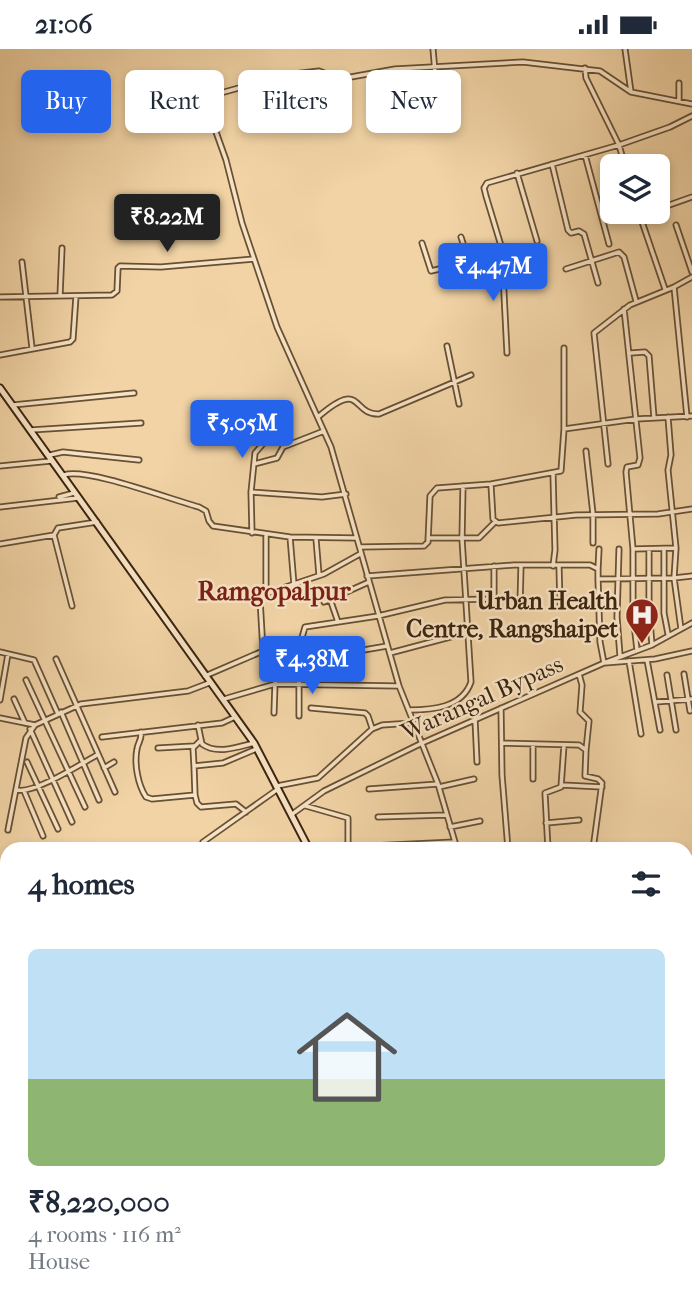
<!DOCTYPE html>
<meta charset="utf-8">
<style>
:root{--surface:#fff;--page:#f6f6f7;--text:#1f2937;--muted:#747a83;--accent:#2563eb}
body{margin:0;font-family:"IM FELL French Canon",serif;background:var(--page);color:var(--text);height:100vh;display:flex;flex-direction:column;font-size:26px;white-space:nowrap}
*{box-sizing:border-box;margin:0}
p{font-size:23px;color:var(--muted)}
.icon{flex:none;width:38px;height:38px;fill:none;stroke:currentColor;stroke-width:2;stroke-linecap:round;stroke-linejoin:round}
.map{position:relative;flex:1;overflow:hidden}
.panel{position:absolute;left:0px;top:793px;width:693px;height:471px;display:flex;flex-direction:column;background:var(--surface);border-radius:21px 21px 0 0;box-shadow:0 4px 10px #0003}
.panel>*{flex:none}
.banner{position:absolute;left:21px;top:21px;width:651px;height:63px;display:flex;gap:14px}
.buttons{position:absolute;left:600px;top:105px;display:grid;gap:14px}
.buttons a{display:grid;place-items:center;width:70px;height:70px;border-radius:10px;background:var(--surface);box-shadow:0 4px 10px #0003;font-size:35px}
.price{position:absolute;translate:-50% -60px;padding:0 16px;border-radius:7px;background:var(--accent);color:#fff;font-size:23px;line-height:46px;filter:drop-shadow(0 2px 4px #0008)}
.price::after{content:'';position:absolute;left:50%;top:42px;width:21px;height:16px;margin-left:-10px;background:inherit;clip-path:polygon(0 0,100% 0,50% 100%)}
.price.on{background:#222;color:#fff}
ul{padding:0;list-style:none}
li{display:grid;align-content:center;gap:14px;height:371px;padding:0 28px}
li span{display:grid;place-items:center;height:217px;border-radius:10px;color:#555}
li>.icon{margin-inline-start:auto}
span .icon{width:126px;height:126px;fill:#fffc;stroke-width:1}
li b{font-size:30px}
h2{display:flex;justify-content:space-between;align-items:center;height:84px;padding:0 28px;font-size:30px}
.chip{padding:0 24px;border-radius:10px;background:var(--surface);box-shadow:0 4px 10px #0003;font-size:24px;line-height:63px}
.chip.on{background:var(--accent);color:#fff}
.status{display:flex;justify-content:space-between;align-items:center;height:49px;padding:0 35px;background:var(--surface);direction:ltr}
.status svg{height:19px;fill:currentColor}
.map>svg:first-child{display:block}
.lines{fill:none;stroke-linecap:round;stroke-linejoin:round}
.minor-casing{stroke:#685034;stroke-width:7}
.tertiary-casing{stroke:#685034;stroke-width:9}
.secondary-casing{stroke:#3b240f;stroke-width:9}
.trunk-casing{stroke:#3b240f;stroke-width:10}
.minor{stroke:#f6e2c4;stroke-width:3.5}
.tertiary{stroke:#f6e2c4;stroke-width:5}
.secondary{stroke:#f6e2c4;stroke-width:5}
.trunk{stroke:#f1d3a5;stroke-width:6}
.labels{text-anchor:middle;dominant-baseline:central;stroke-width:5;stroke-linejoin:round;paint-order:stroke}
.poi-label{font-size:24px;font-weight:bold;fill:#3b240f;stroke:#f6e2c4;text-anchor:end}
.street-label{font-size:24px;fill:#3b240f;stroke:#f6e2c4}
.neighbourhood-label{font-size:26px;font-weight:bold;fill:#7a1f14;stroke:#f6e2c4}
</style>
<div class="status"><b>21:06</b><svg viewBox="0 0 49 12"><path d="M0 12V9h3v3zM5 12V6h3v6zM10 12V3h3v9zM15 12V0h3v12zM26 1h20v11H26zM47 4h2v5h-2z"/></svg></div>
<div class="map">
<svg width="692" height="1262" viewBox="0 0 692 1262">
<rect width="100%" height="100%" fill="#f1d3a5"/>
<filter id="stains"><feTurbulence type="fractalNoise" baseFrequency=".00286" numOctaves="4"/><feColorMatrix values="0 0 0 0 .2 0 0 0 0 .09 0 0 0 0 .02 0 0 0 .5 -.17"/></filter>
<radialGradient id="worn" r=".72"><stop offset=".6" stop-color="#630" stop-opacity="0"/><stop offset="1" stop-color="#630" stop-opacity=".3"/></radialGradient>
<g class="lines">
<g class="minor-casing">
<path id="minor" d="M433,0L439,69
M625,0L631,43
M585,19L586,29L619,96L625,117
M679,34V52
M585,106L609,195
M552,115L568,181L571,184L579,182L584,185L598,234
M517,124L537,192
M658,160L692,148
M639,164L665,240
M676,176L692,223
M461,188L469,213
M422,194L431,222L500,205L502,200L486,147L484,139L487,134L619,96L670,78L692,67
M502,205L507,304
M22,213L32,299
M566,220L619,203L624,208L636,252
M674,238L687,368
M60,247L62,199
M0,248L112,246L117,242L118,219L120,217L161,218L254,210
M624,260L640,409L638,416L627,418L626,423L633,500V566L637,601
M447,297L459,355
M631,304L645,303L649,307L654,369
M0,306L70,293L73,290L76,247
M13,356L134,344
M318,368C363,329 351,366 379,365L471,326
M668,368L671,406L668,421L676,499L674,529L681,580
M564,380V299
M31,381L141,374
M586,402L593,465V494
M50,406L63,403L139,411
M254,415L277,409L283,398L324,382
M608,415L594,284L630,256L674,238L692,228
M0,417L51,412
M64,426C86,418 172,451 199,458L206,462L209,472L213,477L290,488L357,489
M491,436L493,470L498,474L576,466L658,465L692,460
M251,443L255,404L262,396
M59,448L74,444
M0,458L78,449
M252,484L251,443L322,448L346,445
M266,485V545
M54,486L72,557
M290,488L294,536
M428,489H479L495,473
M316,490L319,526
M0,495L54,486L58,479L97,473
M360,498L424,497L428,493L430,447L437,439L491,435L561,422L564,380L636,370L692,367
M619,500L617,568L620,607
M633,500L676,499
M664,500V564L668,585
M649,501V561L652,596
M553,517L555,501L553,425
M559,517L560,557
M598,520L599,500
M367,527L514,516H590L598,520V530L674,529L692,527
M598,530L600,593L604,614L655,610L692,602
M235,549L253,546L260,548
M330,550L338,573
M324,553L369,533
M520,555L521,517
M264,599L281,591L300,594
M0,603L34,611L58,665
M390,604L469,583
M317,609L387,597
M56,610L115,743
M647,611L660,681
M629,612L641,685
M579,625L582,636L580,663L589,672L586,701
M684,625L690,662
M667,626L676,681
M205,627L263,602L260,550L262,546L324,525L360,505
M26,631L85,758
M14,650L25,674
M224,650L275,635L398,637
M0,651L8,605
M656,653L692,650
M311,659L365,664L368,667L372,679
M501,659L502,726L508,800
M409,661C432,661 462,659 471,633L462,490L463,437
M61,663L99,751
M274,664L276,605
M299,667V599L305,578L378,567L445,551L491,550L494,546V517
M0,669L35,676
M475,670L477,713
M198,676L202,695C217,706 238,698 254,694
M30,680L72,773
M141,683C142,691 138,693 137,700C134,715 138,736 146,748L152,750L195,746L194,717L223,714L256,700
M102,688L222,674L235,668
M502,694L579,696L586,701L585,727L598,730L602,734L593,800
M158,699L194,697
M27,713L58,780
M194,717L193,699L201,691
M104,719L114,713
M533,730V695
M562,736L602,738
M277,737L318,729L372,680L382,676L412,674
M439,738L474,730
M369,740L438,735
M17,741C34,745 81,715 97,706
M24,742L43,787
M195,746L197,754L201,758L236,755L246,763
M306,757L348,769V800
M291,766L324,742L420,695L604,614L652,596L692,574
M378,768L446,766
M546,774L579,771
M450,778L480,772
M8,781L26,689L35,676L81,655L188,642L209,634
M203,793L278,740
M371,797L454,793
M457,800L438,735L399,637L331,398L277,278L242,174L226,111L205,52L210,47L285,26L319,22L340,30L395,20L523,13L600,22L631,43L692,55
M548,800L545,744L561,738L564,696
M686,942L692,944
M686,978H692
M686,989H692
M0,1031H7
M686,1044H692
M686,1127L687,1085
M686,1155L692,1156
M686,1172V1202
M686,1235L692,1233
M129,1256L136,1262
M155,1256L163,1262
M455,1256L467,1262
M506,1256V1262
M524,1256H613
M255,1262L256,1256
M278,1262L280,1256
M378,1262L379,1256
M415,1262L416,1256
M440,1262L441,1256"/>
</g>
<g class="tertiary-casing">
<path id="tertiary" d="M0,1116L7,1119
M686,1248L692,1256
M302,1256L317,1262"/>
</g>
<g class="secondary-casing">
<path id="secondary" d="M0,339L254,694L309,800"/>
</g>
<g class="trunk-casing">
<path id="trunk" d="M686,869L692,853
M686,896L692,875
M642,1256V1262
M650,1262L651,1256"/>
</g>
<use href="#minor" class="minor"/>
<use href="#tertiary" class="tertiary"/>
<use href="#secondary" class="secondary"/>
<use href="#trunk" class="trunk"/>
</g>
<defs>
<g id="hospital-pin" transform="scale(1.75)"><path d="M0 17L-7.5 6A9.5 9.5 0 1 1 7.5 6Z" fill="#8f2418" stroke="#f6e2c4"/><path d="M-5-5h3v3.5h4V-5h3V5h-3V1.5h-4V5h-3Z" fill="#fff"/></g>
</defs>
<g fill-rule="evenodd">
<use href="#hospital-pin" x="642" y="566"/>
</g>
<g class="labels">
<g class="poi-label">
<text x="618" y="552">Urban Health<tspan x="618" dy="28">Centre, Rangshaipet</tspan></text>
</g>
<g class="street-label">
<text transform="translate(482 649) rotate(-24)">Warangal Bypass</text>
</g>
<g class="neighbourhood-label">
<text x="274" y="542">Ramgopalpur</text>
</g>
</g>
<rect width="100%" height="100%" filter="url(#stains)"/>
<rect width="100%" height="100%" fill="url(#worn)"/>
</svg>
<div class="buttons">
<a><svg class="icon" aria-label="layers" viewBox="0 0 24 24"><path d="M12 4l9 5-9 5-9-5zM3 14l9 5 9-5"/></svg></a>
</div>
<b class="price on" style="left:167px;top:205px">₹8.22M</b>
<b class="price" style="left:493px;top:254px">₹4.47M</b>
<b class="price" style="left:242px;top:411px">₹5.05M</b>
<b class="price" style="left:312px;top:647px">₹4.38M</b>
<div class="banner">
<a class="chip on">Buy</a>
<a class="chip">Rent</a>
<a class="chip">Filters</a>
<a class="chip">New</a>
</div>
<section class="panel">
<h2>4 homes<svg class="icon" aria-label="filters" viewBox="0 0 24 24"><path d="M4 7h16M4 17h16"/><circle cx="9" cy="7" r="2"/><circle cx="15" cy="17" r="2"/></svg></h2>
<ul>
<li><span style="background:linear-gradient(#bfe0f5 60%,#8fb573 0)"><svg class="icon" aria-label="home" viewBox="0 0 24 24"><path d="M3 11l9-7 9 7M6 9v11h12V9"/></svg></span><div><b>₹8,220,000</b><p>4 rooms · 116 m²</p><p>House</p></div></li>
</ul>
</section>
</div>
